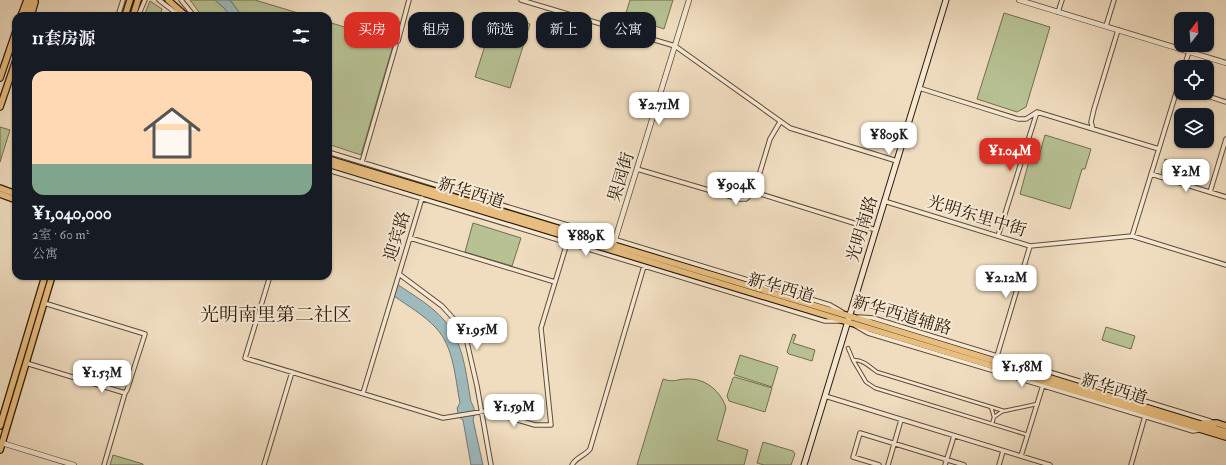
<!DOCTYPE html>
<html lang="zh">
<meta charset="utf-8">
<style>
:root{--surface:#171b24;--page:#20242c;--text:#f1f3f6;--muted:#9ea1a6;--accent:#d93025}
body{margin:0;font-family:"IM FELL Double Pica","Noto Serif SC",serif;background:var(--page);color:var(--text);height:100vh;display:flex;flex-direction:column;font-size:15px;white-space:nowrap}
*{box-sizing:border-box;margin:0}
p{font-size:13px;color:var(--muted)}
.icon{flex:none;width:22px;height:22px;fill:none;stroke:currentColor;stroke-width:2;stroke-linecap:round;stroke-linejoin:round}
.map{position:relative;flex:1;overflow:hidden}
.side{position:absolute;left:12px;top:12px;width:320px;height:268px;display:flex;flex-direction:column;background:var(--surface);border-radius:12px;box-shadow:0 1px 3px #0004}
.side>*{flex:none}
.top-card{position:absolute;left:344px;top:12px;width:380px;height:36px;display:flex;gap:8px}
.needle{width:26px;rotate:17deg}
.controls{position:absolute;left:1174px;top:12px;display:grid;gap:8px}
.controls a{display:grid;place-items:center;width:40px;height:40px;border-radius:8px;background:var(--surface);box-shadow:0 1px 3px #0004;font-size:20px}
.price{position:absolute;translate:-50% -34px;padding:0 9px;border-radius:8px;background:#fff;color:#222;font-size:13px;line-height:26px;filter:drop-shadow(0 1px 2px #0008)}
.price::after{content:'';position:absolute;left:50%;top:24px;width:12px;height:9px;margin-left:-6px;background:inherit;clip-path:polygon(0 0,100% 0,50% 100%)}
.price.active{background:var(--accent);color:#fff}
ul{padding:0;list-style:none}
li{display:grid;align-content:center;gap:8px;height:212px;padding:0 20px}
li span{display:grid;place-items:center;height:124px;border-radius:12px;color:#555}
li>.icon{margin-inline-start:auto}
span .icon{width:72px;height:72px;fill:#fffc;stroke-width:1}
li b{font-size:17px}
h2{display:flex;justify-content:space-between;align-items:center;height:48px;padding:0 20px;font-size:17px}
.chip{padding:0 14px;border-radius:12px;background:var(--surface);box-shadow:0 1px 3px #0004;font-size:14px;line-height:36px}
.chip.active{background:var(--accent);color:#fff}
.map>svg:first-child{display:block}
.green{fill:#b7c294;stroke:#736e4d}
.water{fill:#9ebabc;stroke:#727a73}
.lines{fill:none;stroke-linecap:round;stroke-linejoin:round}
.pedestrian-casing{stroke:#5f4b34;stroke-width:4.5}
.minor-casing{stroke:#5f4b34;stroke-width:5.5}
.tertiary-casing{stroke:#5f4b34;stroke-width:6}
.secondary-casing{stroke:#2f1a06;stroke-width:7}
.primary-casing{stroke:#2f1a06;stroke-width:8}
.pedestrian{stroke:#f5e9d6;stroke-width:2.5}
.minor{stroke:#f5e9d6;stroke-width:3.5}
.tertiary{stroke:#f5e9d6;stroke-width:4.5}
.secondary{stroke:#f5e9d6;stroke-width:5}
.primary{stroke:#e8be80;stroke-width:5.5}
.labels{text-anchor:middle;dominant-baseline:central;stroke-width:4;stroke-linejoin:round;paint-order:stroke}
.street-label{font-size:17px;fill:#2f1a06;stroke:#f5e9d6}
.quarter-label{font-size:19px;fill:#2f1a06;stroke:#f5e9d6}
</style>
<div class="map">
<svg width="1226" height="465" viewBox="0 0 1226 465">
<rect width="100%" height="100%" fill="#f0ddc0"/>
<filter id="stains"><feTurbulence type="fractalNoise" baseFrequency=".005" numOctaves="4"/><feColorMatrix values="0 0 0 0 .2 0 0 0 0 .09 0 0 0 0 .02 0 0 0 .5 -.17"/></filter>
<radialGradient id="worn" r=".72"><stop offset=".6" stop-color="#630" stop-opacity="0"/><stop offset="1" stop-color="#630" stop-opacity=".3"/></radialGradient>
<path class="green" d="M190,0H215L225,9L230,16H202Z
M230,0H255L308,16H242Z
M630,0H673L664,29L625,16Z
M150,1L162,9L160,16H144Z
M1004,13L1050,27L1026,107L1017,112L977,99Z
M495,14L530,24L510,88L475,77Z
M328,22L394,42L361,155L328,144Z
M0,127L10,130L0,162Z
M1045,135L1091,149L1085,169H1082L1070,209L1020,194L1029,161L1037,163Z
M1165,159L1199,169L1195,183L1161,173Z
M473,223L521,238L512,266L465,252Z
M1106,327L1135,336L1131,349L1102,340Z
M793,334L796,335L793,343L815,350L812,361L789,354L787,352Z
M740,355L778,367L772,387L735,375L734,374Z
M735,377L772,388L765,412L729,401L727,396L733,378Z
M663,379C676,383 675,379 687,379C705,378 721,391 726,408L717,440L748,450L744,465H637Z
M763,442L793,451L795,454L791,465H764L757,463Z
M113,455L143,464V465H110Z"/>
<path class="water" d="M215,0H230L242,16H230L225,9Z
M397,284C413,295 432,306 444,320C464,342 466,375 471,402C475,408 475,413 473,420L483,465H471L463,420L459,417L457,408L460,403C455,378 454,347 436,328C424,315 408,306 394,296Z"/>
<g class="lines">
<g class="pedestrian-casing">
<path id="pedestrian" d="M848,348L853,360L866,382L875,388L1028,435
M853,360C862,359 870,367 877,372L1004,411L1037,404
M991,407L994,417
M992,424L994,417L1003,411"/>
</g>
<g class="minor-casing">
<path id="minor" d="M159,0L180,16
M181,0L194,16
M521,0L675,46L790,128L897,161
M1058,12L1062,0
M118,16L123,0
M138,16L145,0
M1106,26L1114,0
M398,41L409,0
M1184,67L1189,52
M919,88L1018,119H1026L1037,112L1159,149
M1198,93L1226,102
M1093,129L1091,122L1094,109L1118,30
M328,152L830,305L842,312
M362,162L396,45
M637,169L739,199H746L754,192L770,139L780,122
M328,170L825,321H841
M1151,174L1226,197
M754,192L876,230
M1210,192L1226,139
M884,201L1030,246L1132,236L1226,265
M998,236L1037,112
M1132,236L1181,77
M410,238L555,282
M399,274L442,306L463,329L466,338L477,386L491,465
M270,276L245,358L443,418L486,411L535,425H551L541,328L567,243
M44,303L145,334L127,390L125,393
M859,317L873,318L1210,421
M856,326L868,333L1193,431L1199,430
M997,356L1030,246
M26,363L125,393L104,465
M363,393L422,198
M825,396L1050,465
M1021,456L1043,385
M264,465L292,372
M572,465C576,457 585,456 590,449L644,266
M879,465L853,457L860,433L964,465
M888,465L901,420
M945,465L954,436
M999,465L1003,451
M1131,465L1145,416"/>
</g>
<g class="tertiary-casing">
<path id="tertiary" d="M1019,0L1226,63
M613,246L689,0
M2,443L74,465"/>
</g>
<g class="secondary-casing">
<path id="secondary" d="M804,465L946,0"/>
</g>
<g class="primary-casing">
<path id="primary" d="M168,0L186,16
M21,16L27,0
M24,16L33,0
M31,16L35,2
M125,16L130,0
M133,16L138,0
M0,78L16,31
M0,107L16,60
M328,159L849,316L1226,432
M328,164L1226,437
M0,188L16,194
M0,194L16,200
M1203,423H1217L1226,426
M0,426L45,276
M0,450L52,276"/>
</g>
<use href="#pedestrian" class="pedestrian"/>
<use href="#minor" class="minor"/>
<use href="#tertiary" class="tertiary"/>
<use href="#secondary" class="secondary"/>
<use href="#primary" class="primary"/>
</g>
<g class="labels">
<g class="street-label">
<text transform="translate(621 177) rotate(-73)">果园街</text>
<text transform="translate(471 193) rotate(17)">新华西道</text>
<text transform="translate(977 216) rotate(17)">光明东里中街</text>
<text transform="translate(862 229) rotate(-73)">光明南路</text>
<text transform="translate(397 236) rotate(-73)">迎宾路</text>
<text transform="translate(781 288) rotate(16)">新华西道</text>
<text transform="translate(902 315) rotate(16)">新华西道辅路</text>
<text transform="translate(1114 389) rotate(17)">新华西道</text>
</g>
<g class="quarter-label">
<text x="276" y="315">光明南里第二社区</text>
</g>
</g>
<rect width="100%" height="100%" filter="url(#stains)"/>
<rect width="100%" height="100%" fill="url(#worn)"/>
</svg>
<div class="controls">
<a><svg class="needle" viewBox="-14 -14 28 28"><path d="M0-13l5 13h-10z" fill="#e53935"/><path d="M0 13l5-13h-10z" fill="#9ea1a6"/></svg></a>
<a><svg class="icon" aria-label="locate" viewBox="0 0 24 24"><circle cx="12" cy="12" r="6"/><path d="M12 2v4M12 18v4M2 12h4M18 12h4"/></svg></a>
<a><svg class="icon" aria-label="layers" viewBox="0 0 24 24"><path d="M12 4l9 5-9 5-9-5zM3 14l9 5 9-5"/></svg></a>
</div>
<b class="price" style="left:659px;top:126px">¥2.71M</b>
<b class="price" style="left:889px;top:156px">¥809K</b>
<b class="price active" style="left:1010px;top:172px">¥1.04M</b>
<b class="price" style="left:1186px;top:193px">¥2M</b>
<b class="price" style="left:736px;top:206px">¥904K</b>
<b class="price" style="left:586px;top:257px">¥889K</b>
<b class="price" style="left:1006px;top:299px">¥2.12M</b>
<b class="price" style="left:477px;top:351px">¥1.95M</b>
<b class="price" style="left:1022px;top:388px">¥1.58M</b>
<b class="price" style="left:102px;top:394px">¥1.53M</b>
<b class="price" style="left:514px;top:428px">¥1.59M</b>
<div class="top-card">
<a class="chip active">买房</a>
<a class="chip">租房</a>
<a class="chip">筛选</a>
<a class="chip">新上</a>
<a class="chip">公寓</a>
</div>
<section class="side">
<h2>11套房源<svg class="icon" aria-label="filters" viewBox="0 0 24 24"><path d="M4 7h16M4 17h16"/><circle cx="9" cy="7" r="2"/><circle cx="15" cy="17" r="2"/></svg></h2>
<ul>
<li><span style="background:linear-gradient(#ffd9b3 75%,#7fa58c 0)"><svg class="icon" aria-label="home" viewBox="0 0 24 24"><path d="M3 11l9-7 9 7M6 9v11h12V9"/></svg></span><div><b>¥1,040,000</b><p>2室 · 60 m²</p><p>公寓</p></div></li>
</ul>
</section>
</div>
